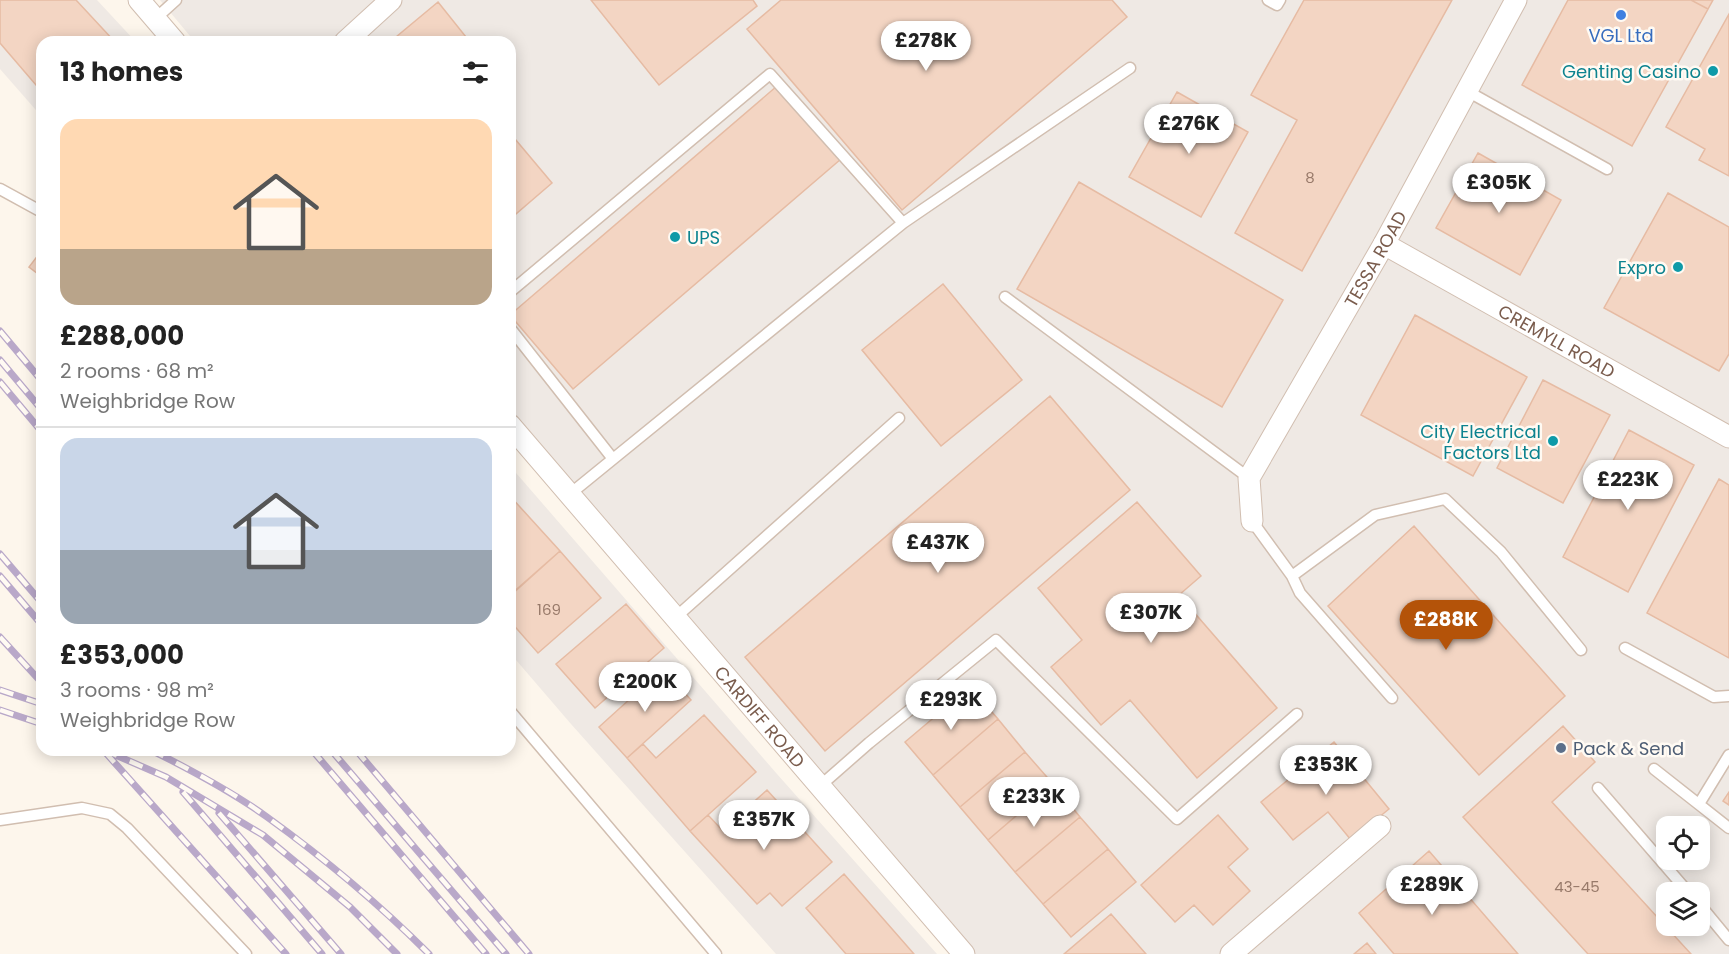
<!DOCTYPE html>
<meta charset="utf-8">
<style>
:root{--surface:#fff;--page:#f6f6f6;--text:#222;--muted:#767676;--line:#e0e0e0;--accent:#b45309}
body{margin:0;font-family:Poppins,sans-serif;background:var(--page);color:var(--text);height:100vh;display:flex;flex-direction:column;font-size:22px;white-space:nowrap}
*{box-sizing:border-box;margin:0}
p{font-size:20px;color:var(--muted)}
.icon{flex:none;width:33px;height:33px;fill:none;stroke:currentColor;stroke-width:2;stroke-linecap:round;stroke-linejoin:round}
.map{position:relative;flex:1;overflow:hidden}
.sheet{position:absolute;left:36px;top:36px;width:480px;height:720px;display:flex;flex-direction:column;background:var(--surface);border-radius:18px;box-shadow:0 3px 15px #0003}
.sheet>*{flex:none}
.controls{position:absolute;left:1656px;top:816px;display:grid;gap:12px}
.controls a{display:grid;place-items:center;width:54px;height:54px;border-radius:12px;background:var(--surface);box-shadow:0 3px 15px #0003;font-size:30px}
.price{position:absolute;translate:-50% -51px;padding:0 14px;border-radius:21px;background:#fff;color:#222;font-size:20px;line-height:39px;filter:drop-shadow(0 2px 3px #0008)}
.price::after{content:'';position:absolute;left:50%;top:36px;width:18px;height:14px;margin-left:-9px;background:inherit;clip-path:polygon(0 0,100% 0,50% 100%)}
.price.on{background:var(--accent);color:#fff}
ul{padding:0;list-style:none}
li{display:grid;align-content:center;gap:12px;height:318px;padding:0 24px}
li+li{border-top:2px solid var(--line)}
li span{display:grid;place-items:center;height:186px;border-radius:18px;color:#555}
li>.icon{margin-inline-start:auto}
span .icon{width:108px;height:108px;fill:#fffc;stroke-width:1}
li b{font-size:26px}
h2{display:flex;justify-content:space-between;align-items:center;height:72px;padding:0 24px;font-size:26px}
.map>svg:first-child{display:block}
.industrial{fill:#efe9e4;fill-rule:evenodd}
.building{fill:#f3d5c3;stroke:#e6bba3;stroke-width:1.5}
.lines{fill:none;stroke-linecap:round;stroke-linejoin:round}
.lane-casing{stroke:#d1beb0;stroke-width:13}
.street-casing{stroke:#d1beb0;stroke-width:23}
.lane{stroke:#fff;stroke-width:10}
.street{stroke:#fff;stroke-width:21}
.rail-casing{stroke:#b9a8c9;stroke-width:7}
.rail{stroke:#fffaf3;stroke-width:4.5;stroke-dasharray:14;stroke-linecap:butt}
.shop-dot{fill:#3f7fe0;stroke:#fffaf3;stroke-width:2}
.culture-dot{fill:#0f9aa8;stroke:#fffaf3;stroke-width:2}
.service-dot{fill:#5c6f8a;stroke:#fffaf3;stroke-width:2}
.labels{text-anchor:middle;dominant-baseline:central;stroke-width:5;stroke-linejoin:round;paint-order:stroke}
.number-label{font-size:15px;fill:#987a6a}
.shop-label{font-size:18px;fill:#366cbe;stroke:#fffaf3}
.culture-label{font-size:18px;fill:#0d838f;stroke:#fffaf3;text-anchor:end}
.street-label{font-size:18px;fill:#7a5c4d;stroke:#fffaf3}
.service-label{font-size:18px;fill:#4e5e75;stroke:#fffaf3;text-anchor:start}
</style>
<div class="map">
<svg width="1729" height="954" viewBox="0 0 1729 954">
<rect width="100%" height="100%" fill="#fdf6ec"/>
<path class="industrial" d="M0,0H97L136,42H42V117L0,69Z
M160,0H1729V954H966L510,417V42H195ZM1666,826H1700V860H1666ZM1666,892H1700V926H1666Z
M510,466L777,774L937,954H776L571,724L510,653Z"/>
<path class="building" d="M0,0H76L115,42H42V92L0,43Z
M591,0H753L757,6L659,85Z
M781,0H1112L1127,17L902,210L747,29Z
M1304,0H1452L1302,271L1235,233L1297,120L1251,95Z
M1568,0H1691L1708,9L1632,146L1522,85Z
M1691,0H1713L1708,9Z
M438,2L470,42H390Z
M1729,14V176L1699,160L1705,149L1666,127Z
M777,86L841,159L573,389L510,315Z
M1177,92L1248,132L1201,217L1129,177Z
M510,133L552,183L510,219Z
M1478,153L1561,200L1520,275L1436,228Z
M1079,182L1283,300L1222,407L1017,289Z
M1668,193L1729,227V354L1719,371L1604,308Z
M42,250V277L29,267Z
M943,284L1022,380L941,446L862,350Z
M1415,315L1527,377L1473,476L1361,415Z
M1543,380L1610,415L1563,503L1497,468Z
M1050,396L1130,490L825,751L745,657Z
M1629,430L1694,465L1628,592L1563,557Z
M1719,479L1729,485V658L1647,613Z
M510,496L560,551L510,595Z
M1137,502L1201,576L1179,595L1277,708L1197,778L1130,700L1101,725L1051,667L1082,640L1038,588Z
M1414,526L1565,696L1479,775L1328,606Z
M560,551L601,598L538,653L510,621V596Z
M626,604L664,648L595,708L556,664Z
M663,669L691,700L627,758L599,727Z
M970,687L998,719L933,775L905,742Z
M704,715L756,772L690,831L627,758L643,744L656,758Z
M998,719L1025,752L960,807L933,775Z
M1563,726L1595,762L1552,802L1691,954H1588L1463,817Z
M1334,742L1389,809L1351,840L1328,812L1293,840L1261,802Z
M1025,752L1053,784L988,840L960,807Z
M1053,784L1080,817L1015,872L988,840Z
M767,790L832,862L782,906L770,893L757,904L690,831L708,815L722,830Z
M1729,792V805L1723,801Z
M1218,815L1248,849L1228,867L1250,891L1213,925L1194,905L1175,922L1141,885Z
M1080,817L1108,849L1043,904L1015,872Z
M1108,849L1136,882L1071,937L1043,904Z
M1429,851L1518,954H1394L1359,913Z
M844,874L914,954H846L806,908Z
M1111,914L1146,954H1064Z
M1367,943L1376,954H1354Z"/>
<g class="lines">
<g class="lane-casing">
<path id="lane" d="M1268,0L1277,5L1280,0
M155,19L176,0
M1467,91L1607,169
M0,189L42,212
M903,223L1130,68
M510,292L770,74L903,223L570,494
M1005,297L1249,478
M510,328L613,459
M1252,521L1292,576L1375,515L1445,499L1501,552L1581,650
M1292,576L1300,593L1392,698
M676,617L899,418
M1625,648L1714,697L1729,696
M510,711L716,954
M1654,769L1729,828
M820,786L869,743L996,640L1177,819L1297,714
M1598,788L1688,892
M1699,804L1729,755
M0,820L82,808L110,814L127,828L246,954
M1700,905L1729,940"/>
</g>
<g class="street-casing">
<g id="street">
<path d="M139,0L175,42"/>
<path d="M345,42L391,0"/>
<path id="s1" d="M1384,244L1729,437"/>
<path id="s2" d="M510,425L964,954"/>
<path id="s3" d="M1252,521L1249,478L1384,244L1516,0"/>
<path d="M1231,954L1380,826"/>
</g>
</g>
<use href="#lane" class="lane"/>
<use href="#street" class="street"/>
<g class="rail-casing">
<path id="rail" d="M0,331L42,381
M0,360L42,410
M0,382L42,432
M0,554L42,603
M0,576L42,625
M0,637L42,683
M0,690L42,704
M0,710L42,724
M104,750L166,777L263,835L350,907L397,954
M151,750C191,770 231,791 267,817C324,858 379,904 429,954
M312,750L486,954
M331,750L506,954
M356,750L529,954
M105,752L286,954
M183,792L322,954
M219,813L341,954"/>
</g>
<use href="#rail" class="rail"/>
</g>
<circle class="shop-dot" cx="1621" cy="15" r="6"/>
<g class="culture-dot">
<circle cx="1713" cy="71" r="6"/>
<circle cx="675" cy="237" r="6"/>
<circle cx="1678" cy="267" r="6"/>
<circle cx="1553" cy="441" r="6"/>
</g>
<circle class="service-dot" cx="1561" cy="748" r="6"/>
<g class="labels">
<g class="number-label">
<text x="1310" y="177">8</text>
<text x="549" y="609">169</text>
<text x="1577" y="886">43-45</text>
</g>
<g class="shop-label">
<text x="1621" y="35">VGL Ltd</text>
</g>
<g class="culture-label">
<text x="1701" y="71">Genting Casino</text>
<text x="687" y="237" text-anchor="start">UPS</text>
<text x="1666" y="267">Expro</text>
<text x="1541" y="431">City Electrical<tspan x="1541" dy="21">Factors Ltd</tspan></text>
</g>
<g class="street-label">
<text stroke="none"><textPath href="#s3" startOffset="296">TESSA ROAD</textPath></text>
<text stroke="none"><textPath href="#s1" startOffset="198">CREMYLL ROAD</textPath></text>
<text stroke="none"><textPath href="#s2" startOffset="384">CARDIFF ROAD</textPath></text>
</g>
<g class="service-label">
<text x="1573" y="748">Pack &amp; Send</text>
</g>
</g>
</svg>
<div class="controls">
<a><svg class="icon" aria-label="locate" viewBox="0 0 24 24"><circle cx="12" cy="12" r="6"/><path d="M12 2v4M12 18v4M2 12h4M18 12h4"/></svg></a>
<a><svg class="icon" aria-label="layers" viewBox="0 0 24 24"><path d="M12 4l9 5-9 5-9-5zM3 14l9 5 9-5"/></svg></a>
</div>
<b class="price" style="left:926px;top:72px">£278K</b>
<b class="price" style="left:1189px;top:155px">£276K</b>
<b class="price" style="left:1499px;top:214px">£305K</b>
<b class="price" style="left:1628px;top:511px">£223K</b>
<b class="price" style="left:938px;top:574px">£437K</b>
<b class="price" style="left:1151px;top:644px">£307K</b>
<b class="price on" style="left:1446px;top:651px">£288K</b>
<b class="price" style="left:645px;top:713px">£200K</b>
<b class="price" style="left:951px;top:731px">£293K</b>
<b class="price" style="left:1326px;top:796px">£353K</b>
<b class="price" style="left:1034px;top:828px">£233K</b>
<b class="price" style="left:764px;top:851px">£357K</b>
<b class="price" style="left:1432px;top:916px">£289K</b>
<section class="sheet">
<h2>13 homes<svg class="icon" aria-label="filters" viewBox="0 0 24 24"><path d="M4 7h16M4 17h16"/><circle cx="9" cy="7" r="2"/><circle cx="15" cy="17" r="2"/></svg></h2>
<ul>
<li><span style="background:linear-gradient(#ffd9b3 70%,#b9a48a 0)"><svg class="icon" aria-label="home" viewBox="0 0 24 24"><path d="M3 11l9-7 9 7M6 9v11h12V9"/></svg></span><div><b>£288,000</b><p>2 rooms · 68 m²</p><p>Weighbridge Row</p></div></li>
<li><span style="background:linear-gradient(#c9d6e8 60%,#9aa5b1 0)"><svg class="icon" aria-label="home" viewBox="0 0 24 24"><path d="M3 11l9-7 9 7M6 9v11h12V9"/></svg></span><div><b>£353,000</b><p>3 rooms · 98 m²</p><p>Weighbridge Row</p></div></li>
</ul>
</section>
</div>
